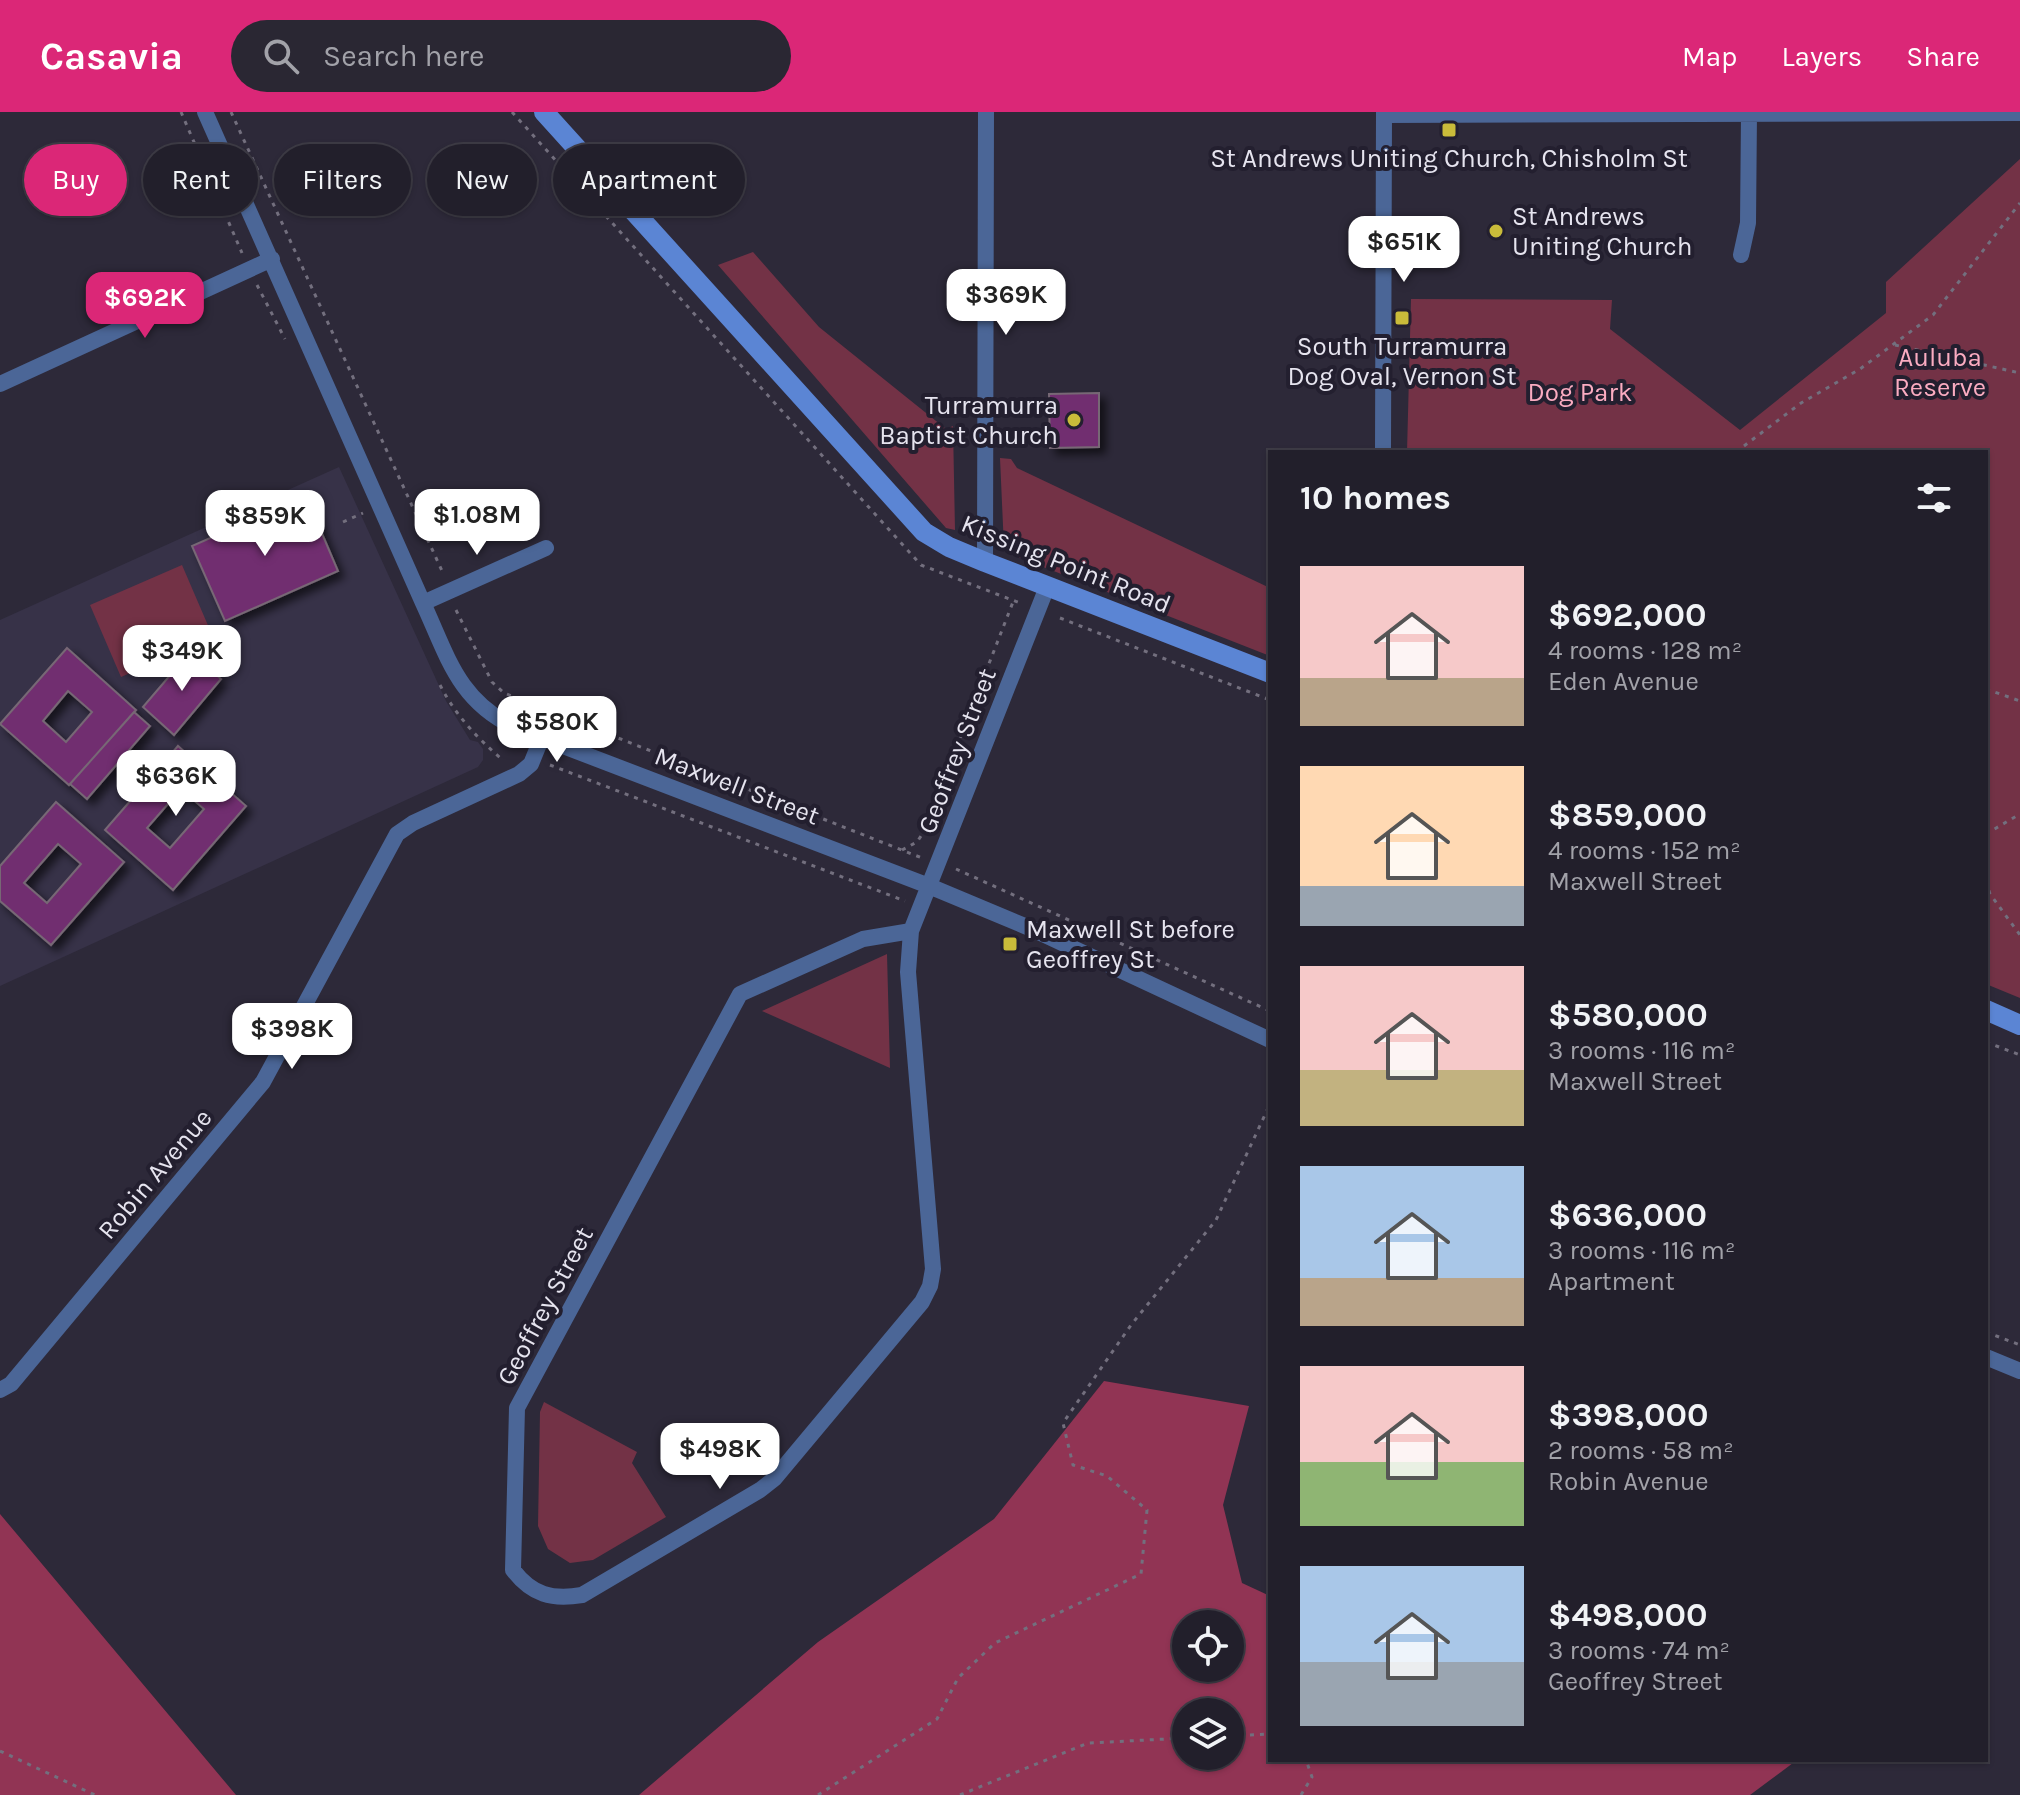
<!DOCTYPE html>
<meta charset="utf-8">
<style>
:root{--surface:#221f2b;--page:#2a2733;--text:#f1f3f6;--muted:#a2a2a9;--line:#3f3d47;--accent:#db2777}
body{margin:0;font-family:Karla,sans-serif;background:var(--page);color:var(--text);height:100vh;display:flex;flex-direction:column;font-size:30px;white-space:nowrap}
*{box-sizing:border-box;margin:0}
p{font-size:26px;color:var(--muted)}
.icon{flex:none;width:44px;height:44px;fill:none;stroke:currentColor;stroke-width:2;stroke-linecap:round;stroke-linejoin:round}
.map{position:relative;flex:1;overflow:hidden}
.panel{position:absolute;left:1268px;top:338px;width:720px;height:1312px;display:flex;flex-direction:column;background:var(--surface);border-radius:0px;box-shadow:0 2px 6px #0004,0 0 0 2px var(--line)}
.panel>*{flex:none}
.guide{position:absolute;left:24px;top:32px;width:760px;height:72px;display:flex;gap:16px}
.fabs{position:absolute;left:1172px;top:1498px;display:grid;gap:16px}
.fabs a{display:grid;place-items:center;width:72px;height:72px;border-radius:50%;background:var(--surface);box-shadow:0 2px 6px #0004,0 0 0 2px var(--line);font-size:40px}
.price{position:absolute;translate:-50% -68px;padding:0 18px;border-radius:16px;background:#fff;color:#222;font-size:26px;line-height:52px;filter:drop-shadow(0 2px 4px #0008)}
.price::after{content:'';position:absolute;left:50%;top:48px;width:24px;height:18px;margin-left:-12px;background:inherit;clip-path:polygon(0 0,100% 0,50% 100%)}
.price.selected{background:var(--accent);color:#fff}
ul{padding:0;list-style:none}
li{display:flex;align-items:center;gap:24px;height:200px;padding:0 32px}
li span{display:grid;place-items:center;flex:none;width:224px;height:160px;border-radius:0px;color:#555}
li>.icon{margin-inline-start:auto}
span .icon{width:96px;height:96px;fill:#fffc;stroke-width:1}
li b{font-size:34px}
h2{display:flex;justify-content:space-between;align-items:center;height:96px;padding:0 32px;font-size:34px}
.tag{padding:0 28px;border-radius:36px;background:var(--surface);box-shadow:0 2px 6px #0004,0 0 0 2px var(--line);font-size:28px;line-height:72px}
.tag.selected{background:var(--accent);color:#fff}
header{display:flex;align-items:center;gap:48px;box-sizing:border-box;height:112px;padding:0 40px;background:var(--accent);color:#fff}
header strong{font-size:38px}
nav{display:flex;gap:44px;margin-inline-start:auto;font-size:28px}
.search{width:560px;height:72px;background:var(--page);display:flex;align-items:center;gap:20px;box-sizing:border-box;padding:0 28px;border-radius:44px;color:var(--muted);font-size:30px}
.map>svg:first-child{display:block}
.built{fill:#373248}
.green{fill:#733246}
.forest{fill:#913454;fill-rule:evenodd}
.building{fill:#712e6f;stroke:#776775;stroke-width:2;fill-rule:evenodd;filter:url(#shadow)}
.lines{fill:none;stroke-linecap:round;stroke-linejoin:round}
.path{stroke:#736f7e;stroke-width:3;stroke-dasharray:4 6;stroke-linecap:butt}
.street{stroke:#4b6697;stroke-width:16}
.secondary{stroke:#5b85d4;stroke-width:20}
.poi-dot{fill:#c9bb3a;stroke:#231f2f;stroke-width:3}
.labels{text-anchor:middle;dominant-baseline:central;stroke-width:8;stroke-linejoin:round;paint-order:stroke}
.poi-label{font-size:26px;fill:#e6e4ef;stroke:#231f2f}
.park-label{font-size:26px;fill:#fbacc1;stroke:#231f2f}
.street-label{font-size:26px;fill:#e6e4ef;stroke:#231f2f}
</style>
<header>
<strong>Casavia</strong>
<div class="search"><svg class="icon" aria-label="search" viewBox="0 0 24 24"><circle cx="10" cy="10" r="6"/><path d="M15 15l6 6"/></svg>Search here</div>
<nav><a>Map</a><a>Layers</a><a>Share</a></nav>
</header>
<div class="map">
<svg width="2020" height="1683" viewBox="0 0 2020 1683">
<defs>
<filter id="shadow"><feDropShadow dx="6" dy="6" stdDeviation="4" flood-color="#0009"/></filter>
</defs>
<rect width="100%" height="100%" fill="#2d2939"/>
<path class="built" d="M339,355L446,589L470,628L478,630L483,637V648L478,655L0,874V508Z"/>
<path class="green" d="M2020,47V886L1986,872V340H1407L1411,187L1612,188L1610,217L1740,318L1886,201V170Z
M753,140L819,215L946,317L953,314L955,418L946,416L718,153Z
M1000,346L1011,347L1017,356L1270,476V544L1018,445L1004,436Z
M182,453L213,525L121,565L90,493Z
M887,842L890,956L762,899Z
M544,1290L637,1340L632,1351L666,1405L593,1448L570,1451L548,1437L538,1414L540,1300Z"/>
<path class="forest" d="M1104,1269L1249,1294L1223,1393L1242,1471L1270,1484V1648H1797L1750,1683H639L818,1530L994,1407ZM1186,1512H1230V1556H1186ZM1186,1600H1230V1644H1186Z
M0,1402L236,1683H0Z"/>
<path class="building" d="M1099,281V335L1050,336L1049,282Z
M306,384L338,459L225,509L192,434Z
M67,536L136,598L69,673L0,612ZM68,579L92,600L66,630L43,609Z
M190,540L221,567L174,623L143,595Z
M134,600L150,614L87,687L70,672Z
M178,634L246,694L173,778L105,718ZM181,677L204,697L170,736L147,716Z
M56,690L124,750L51,833L0,789V754ZM58,732L81,752L47,791L24,771Z"/>
<g class="lines">
<path class="path" d="M181,0L242,141
M231,0L443,461
M512,0L921,453L1020,491
M257,173L285,227
M1895,233L2020,261
M1736,340L1801,291L1860,257L1933,203L2020,91
M343,410L363,401
M456,498L492,570L504,581L922,746
M1060,506L1270,588
M440,573C456,604 478,627 504,649
M1986,577L2020,589
M550,653L905,789
M1986,722L2020,702
M902,738L917,730L923,721L1013,490
M956,757L1270,899
M1986,769L1990,782L2020,823
M1986,930L2020,943
M1986,1220L2020,1233
M1230,1624L1270,1622
M0,1639L95,1683
M818,1683L937,1607L958,1566L995,1531L1141,1462L1147,1398L1107,1364L1073,1353L1063,1311L1131,1213L1216,1108L1270,992
M960,1683L1088,1631L1186,1626
M1301,1683L1312,1665L1306,1648"/>
<path class="street" d="M205,0L423,491C448,545 458,589 516,616L929,774L1032,817L1270,928
M1384,3L2020,1
M1741,143L1748,111L1749,1
M0,272L272,147
M1383,340L1384,0
M985,450L986,0
M423,491L546,436
M911,819L863,827L740,882L517,1296L513,1458C532,1483 552,1488 582,1483L760,1378L774,1367L922,1190L930,1174L933,1157L908,860L911,819L1047,475
M1986,1245L2020,1259
M0,1278L11,1272L263,970L397,722L413,711L519,662L531,652L542,625"/>
<path class="secondary" d="M544,0L924,420L949,435L985,450L1270,561
M1986,898L2020,913"/>
</g>
<g class="poi-dot">
<rect x="1441" y="10" width="16" height="16" rx="4"/>
<circle cx="1496" cy="119" r="8"/>
<rect x="1394" y="198" width="16" height="16" rx="4"/>
<circle cx="1074" cy="308" r="8"/>
<rect x="1002" y="824" width="16" height="16" rx="4"/>
</g>
<g class="labels">
<g class="poi-label">
<text x="1449" y="46">St Andrews Uniting Church, Chisholm St</text>
<text x="1512" y="104" text-anchor="start">St Andrews<tspan x="1512" dy="30">Uniting Church</tspan></text>
<text x="1402" y="234">South Turramurra<tspan x="1402" dy="30">Dog Oval, Vernon St</tspan></text>
<text x="1058" y="293" text-anchor="end">Turramurra<tspan x="1058" dy="30">Baptist Church</tspan></text>
<text x="1026" y="817" text-anchor="start">Maxwell St before<tspan x="1026" dy="30">Geoffrey St</tspan></text>
</g>
<g class="park-label">
<text x="1940" y="245">Auluba<tspan x="1940" dy="30">Reserve</tspan></text>
<text x="1580" y="280">Dog Park</text>
</g>
<g class="street-label">
<text transform="translate(1066 452) rotate(22)">Kissing Point Road</text>
<text transform="translate(957 639) rotate(-69)">Geoffrey Street</text>
<text transform="translate(737 674) rotate(21)">Maxwell Street</text>
<text transform="translate(155 1062) rotate(-50)">Robin Avenue</text>
<text transform="translate(545 1194) rotate(-62)">Geoffrey Street</text>
</g>
</g>
</svg>
<div class="fabs">
<a><svg class="icon" aria-label="locate" viewBox="0 0 24 24"><circle cx="12" cy="12" r="6"/><path d="M12 2v4M12 18v4M2 12h4M18 12h4"/></svg></a>
<a><svg class="icon" aria-label="layers" viewBox="0 0 24 24"><path d="M12 4l9 5-9 5-9-5zM3 14l9 5 9-5"/></svg></a>
</div>
<b class="price" style="left:1404px;top:172px">$651K</b>
<b class="price" style="left:1006px;top:225px">$369K</b>
<b class="price selected" style="left:145px;top:228px">$692K</b>
<b class="price" style="left:477px;top:445px">$1.08M</b>
<b class="price" style="left:265px;top:446px">$859K</b>
<b class="price" style="left:182px;top:581px">$349K</b>
<b class="price" style="left:557px;top:652px">$580K</b>
<b class="price" style="left:176px;top:706px">$636K</b>
<b class="price" style="left:292px;top:959px">$398K</b>
<b class="price" style="left:720px;top:1379px">$498K</b>
<div class="guide">
<a class="tag selected">Buy</a>
<a class="tag">Rent</a>
<a class="tag">Filters</a>
<a class="tag">New</a>
<a class="tag">Apartment</a>
</div>
<section class="panel">
<h2>10 homes<svg class="icon" aria-label="filters" viewBox="0 0 24 24"><path d="M4 7h16M4 17h16"/><circle cx="9" cy="7" r="2"/><circle cx="15" cy="17" r="2"/></svg></h2>
<ul>
<li><span style="background:linear-gradient(#f6c9c9 70%,#b9a48a 0)"><svg class="icon" aria-label="home" viewBox="0 0 24 24"><path d="M3 11l9-7 9 7M6 9v11h12V9"/></svg></span><div><b>$692,000</b><p>4 rooms · 128 m²</p><p>Eden Avenue</p></div></li>
<li><span style="background:linear-gradient(#ffd9b3 75%,#9aa5b1 0)"><svg class="icon" aria-label="home" viewBox="0 0 24 24"><path d="M3 11l9-7 9 7M6 9v11h12V9"/></svg></span><div><b>$859,000</b><p>4 rooms · 152 m²</p><p>Maxwell Street</p></div></li>
<li><span style="background:linear-gradient(#f6c9c9 65%,#c2b280 0)"><svg class="icon" aria-label="home" viewBox="0 0 24 24"><path d="M3 11l9-7 9 7M6 9v11h12V9"/></svg></span><div><b>$580,000</b><p>3 rooms · 116 m²</p><p>Maxwell Street</p></div></li>
<li><span style="background:linear-gradient(#a9c7e8 70%,#b9a48a 0)"><svg class="icon" aria-label="home" viewBox="0 0 24 24"><path d="M3 11l9-7 9 7M6 9v11h12V9"/></svg></span><div><b>$636,000</b><p>3 rooms · 116 m²</p><p>Apartment</p></div></li>
<li><span style="background:linear-gradient(#f6c9c9 60%,#8fb573 0)"><svg class="icon" aria-label="home" viewBox="0 0 24 24"><path d="M3 11l9-7 9 7M6 9v11h12V9"/></svg></span><div><b>$398,000</b><p>2 rooms · 58 m²</p><p>Robin Avenue</p></div></li>
<li><span style="background:linear-gradient(#a9c7e8 60%,#9aa5b1 0)"><svg class="icon" aria-label="home" viewBox="0 0 24 24"><path d="M3 11l9-7 9 7M6 9v11h12V9"/></svg></span><div><b>$498,000</b><p>3 rooms · 74 m²</p><p>Geoffrey Street</p></div></li>
</ul>
</section>
</div>
